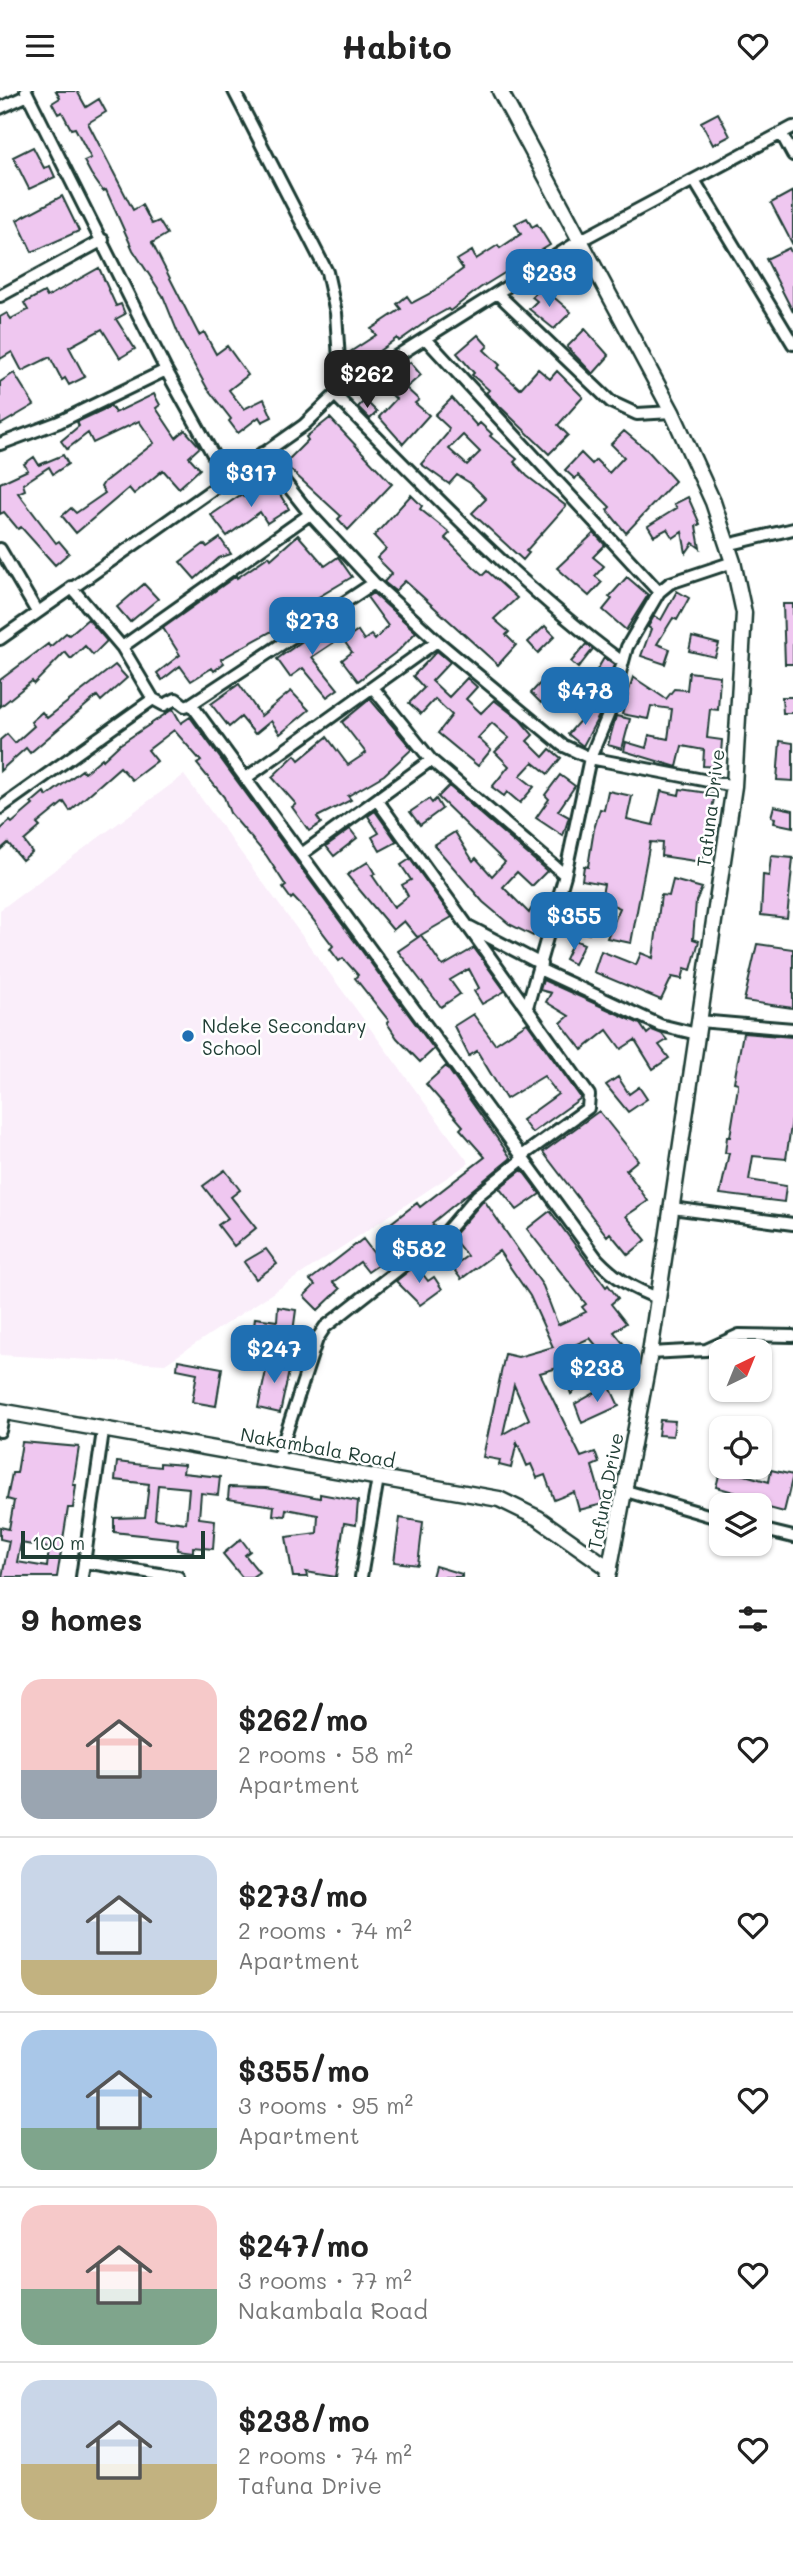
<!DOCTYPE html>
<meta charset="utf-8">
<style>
:root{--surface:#fff;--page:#f6f6f6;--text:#222;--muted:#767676;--line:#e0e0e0;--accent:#1f6fb2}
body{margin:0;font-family:Mali,sans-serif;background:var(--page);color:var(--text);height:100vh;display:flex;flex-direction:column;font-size:26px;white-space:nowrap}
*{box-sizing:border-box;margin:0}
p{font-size:23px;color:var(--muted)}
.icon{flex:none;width:38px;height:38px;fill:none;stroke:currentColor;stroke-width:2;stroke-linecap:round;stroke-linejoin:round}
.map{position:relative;height:1486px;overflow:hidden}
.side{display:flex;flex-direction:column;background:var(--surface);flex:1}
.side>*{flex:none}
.needle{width:46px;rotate:43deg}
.tools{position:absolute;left:709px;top:1248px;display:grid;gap:14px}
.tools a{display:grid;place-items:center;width:63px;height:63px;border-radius:14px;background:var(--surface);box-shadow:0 2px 5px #0004;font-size:35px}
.scale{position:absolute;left:21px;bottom:18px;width:184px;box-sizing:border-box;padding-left:7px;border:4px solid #1f3d34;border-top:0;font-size:19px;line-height:24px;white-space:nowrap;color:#1f3d34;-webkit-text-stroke:5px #fff;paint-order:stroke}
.price{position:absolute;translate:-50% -60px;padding:0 16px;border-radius:14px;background:var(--accent);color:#fff;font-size:23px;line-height:46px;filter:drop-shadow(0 2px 4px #0008)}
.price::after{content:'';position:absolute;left:50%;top:42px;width:21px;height:16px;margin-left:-10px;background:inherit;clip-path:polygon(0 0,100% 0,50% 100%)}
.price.current{background:#222;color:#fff}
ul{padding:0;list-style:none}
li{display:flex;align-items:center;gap:21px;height:175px;padding:0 21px}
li+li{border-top:2px solid var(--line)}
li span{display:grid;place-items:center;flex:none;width:196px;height:140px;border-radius:21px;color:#555}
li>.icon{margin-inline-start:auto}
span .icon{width:84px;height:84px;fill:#fffc;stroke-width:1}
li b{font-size:30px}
h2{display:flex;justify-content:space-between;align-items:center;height:84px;padding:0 21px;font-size:30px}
header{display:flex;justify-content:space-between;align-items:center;height:91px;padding:0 21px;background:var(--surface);font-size:32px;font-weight:800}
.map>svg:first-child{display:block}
.built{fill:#faeefa}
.building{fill:#efc7f0;stroke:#1f3d34;stroke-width:2;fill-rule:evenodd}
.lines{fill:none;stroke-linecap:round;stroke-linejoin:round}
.minor-casing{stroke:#1f3d34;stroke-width:16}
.secondary-casing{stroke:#1f3d34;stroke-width:19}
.minor{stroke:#fff;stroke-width:10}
.secondary{stroke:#fff;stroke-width:14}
.poi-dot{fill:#1f6fb2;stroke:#fff;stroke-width:2.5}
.labels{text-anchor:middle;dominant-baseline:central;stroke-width:5;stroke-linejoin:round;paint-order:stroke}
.street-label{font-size:19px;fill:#1f3d34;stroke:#fff}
.poi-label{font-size:19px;fill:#1f3d34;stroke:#fff;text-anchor:start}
</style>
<header><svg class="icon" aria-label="menu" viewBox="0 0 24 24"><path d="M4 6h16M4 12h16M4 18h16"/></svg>Habito<svg class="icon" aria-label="heart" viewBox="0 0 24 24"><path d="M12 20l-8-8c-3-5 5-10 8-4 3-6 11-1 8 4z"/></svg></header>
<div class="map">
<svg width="793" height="1486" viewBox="0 0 793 1486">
<rect width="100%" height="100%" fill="#fff"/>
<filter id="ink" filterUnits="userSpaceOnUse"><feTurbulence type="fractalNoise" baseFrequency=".0143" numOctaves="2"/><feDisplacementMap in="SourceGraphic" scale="14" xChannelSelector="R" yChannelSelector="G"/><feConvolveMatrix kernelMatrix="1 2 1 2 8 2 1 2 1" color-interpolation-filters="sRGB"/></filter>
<g filter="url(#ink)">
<path class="built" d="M184,684L469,1072L165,1273L0,1264V819Z"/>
<path class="building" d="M56,0H77L86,16L99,8L106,21L88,32L133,119L142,114L152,133L159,130L167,143L152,152L199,244L204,241L216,263L227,255L248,284L229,299L244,318L264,308L272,326L262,331L259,326L238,342L229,330L231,328L207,297L182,252L163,205L133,159L106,99L103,100L91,83L84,70L91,67L75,37L71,38L62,21L58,23L52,12L60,7Z
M718,22L730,45L713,54L701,31Z
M33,56L44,77L50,75L55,86L29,98L13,66Z
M793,100V154L771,112Z
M62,105L79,140L32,161L17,129Z
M527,127L532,136L537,133L550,154L480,197L450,220L448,218L430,228L399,250L397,247L356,277L347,263L376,244L371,238L401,218L397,213L407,205L412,212L429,203L463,178L457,169L472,160L476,168L498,154L500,157L521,143L515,133Z
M789,157L793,165V221L766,168Z
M99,177L116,215L121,213L125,223L116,228L135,258L120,267L102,238L69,256L85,286L69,294L65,287L62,289L50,266L22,280L12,261L0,268V226L7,222L11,228L28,219L24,212L44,201L47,206Z
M542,196L571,221L554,238L529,218L537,210L532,206Z
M585,238L609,265L593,283L567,256Z
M478,244L488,255L484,259L500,274L497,277L520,298L538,278L550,288L557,280L583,306L558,334L568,344L549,363L486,302L489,299L472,284L474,282L457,262Z
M410,271L421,284L406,297L419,309L415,312L429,324L403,353L379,326L396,308L384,296Z
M14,282L34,314L0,334V291Z
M154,303L160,314L156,317L176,347L185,339L200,356L189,366L200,378L179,397L163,379L134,403L129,397L76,442L62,425L71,417L76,422L105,402L101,396L104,391L154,352L139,330L93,352L88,342L67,358L61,350L79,335L77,331L111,315L115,322Z
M452,307L477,335L480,332L492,343L490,345L517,368L514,371L527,385L566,415L526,460L529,462L523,469L472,422L486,408L470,392L457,384L449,393L421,373L447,343L449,337L435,324ZM463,344L480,361L467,374L449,358Z
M365,309L377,321L370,328L358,316Z
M330,327L392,393L348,439L338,428L341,425L284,373L308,349L306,346Z
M624,340L649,361L675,390L626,442L607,419L610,416L578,384L575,388L565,379L581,362L592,373L596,369L609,382L624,366L611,353Z
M63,364L68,373L53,383L49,376L23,393L25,399L18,402L56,452L59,450L69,462L55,474L21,436L18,438L4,421L0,423V392L28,379L24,373L34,366L39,374Z
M272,391L289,418L267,432L260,421L227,445L211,424L242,403L244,406Z
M411,404L422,415L420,418L450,442L445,447L475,477L483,484L487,480L517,507L494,528L509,541L506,544L516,554L498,574L405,490L395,500L384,491L392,482L377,467L386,458L374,445Z
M688,406L700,433L696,435L700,457L693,452L686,462L682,441L673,447L667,438L654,445L648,435L677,417L674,413Z
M594,442L605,454L593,466L604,475L595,485L602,491L589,505L557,477Z
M298,444L325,475L338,466L352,486L317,507L319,509L292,529L221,568L224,572L214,580L212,577L191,590L180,575L162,589L157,582L180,564L163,537L236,485L237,487L269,465L271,468Z
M220,447L231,463L219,467L195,488L180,471L204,453L207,456Z
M627,486L648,504L626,539L603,519L612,508L609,506Z
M144,493L158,508L130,531L117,516Z
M677,500L689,507L677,529L673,527L657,553L670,558L665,573L641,565L651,538L648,536L654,525L661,529Z
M373,502L416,541L399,559L358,590L342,569L352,561L344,550L358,540L364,549L371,544L375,549L388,535L367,506Z
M783,513H793V573H785Z
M88,528L107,550L93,564L85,555L71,568L65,561L34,593L32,590L0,616V589L48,553L50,556L66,542L69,544Z
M331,530L342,546L312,566L338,598L327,606L303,577L290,586L277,568Z
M545,535L555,545L538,562L528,551Z
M692,546L719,553L715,566L689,560Z
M586,553L593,558L578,577L571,571Z
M437,560L450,571L432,590L449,606L467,587L477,596L466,608L481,622L494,609L520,629L533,644L527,650L543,666L550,658L561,667L548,683L533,671L520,685L534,696L520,712L507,701L504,705L492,696L509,675L495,661L509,647L492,632L478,647L491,659L478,675L438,642L452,624L435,608L421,623L409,612L424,597L413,585Z
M604,567L614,574L606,592L608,596L597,615L581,606Z
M115,574L127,587L101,610L97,605L30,662L26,657L0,680V649L7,643L15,652L34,635L31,631L42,621L47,627Z
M689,581L720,585L718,619L710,618L707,647L722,649L720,676L703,675L704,659L682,655L677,676L624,660L626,651L646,657L649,644L668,648L672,618L651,615L648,628L622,623L633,586L666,608L674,598L687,599Z
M544,588L554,598L541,612L531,602Z
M239,593L261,625L291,600L309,619L280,643L271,630L255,643L241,626L229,636L211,613Z
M782,606H793V622H783Z
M370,608L412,658L384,684L348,705L351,709L317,726L321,732L309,740L292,716L296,713L272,686L295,664L299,669L327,646L348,674L366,662L342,631Z
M173,618L181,632L190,626L434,958L420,971L397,947L387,932L389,930L355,887L358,884L343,867L339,870L330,858L333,855L308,822L293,806L291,808L283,797L286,795L266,764L230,722L224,706L197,673L201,670L174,639L148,659L157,670L132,689L120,676L70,720L64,711L37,733L40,736L24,750L32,761L22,769L8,752L0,759V739L10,730L12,732L33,714L31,712L44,701L47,705L82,679L84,682L102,667L103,669L119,654Z
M589,619L601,621L583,655L568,643Z
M616,625L630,628L622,658L608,654Z
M780,650L793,652V690L777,689Z
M560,684L575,695L558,720L569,726L563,745L536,727L549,708L545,704Z
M449,695L547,780L532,795L517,781L503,796L529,822L531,818L544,824L533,845L509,833L483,811L434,754L455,741L473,770L476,767L492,785L505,771L438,706Z
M680,698L715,703L710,727L714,728L711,743L708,742L702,771L661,765L662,752L650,751L631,852L607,847L620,817L601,809L604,793L582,789L584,775L588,776L594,738L600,718L604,719L608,700L632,705L627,728L653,734L661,700L679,704Z
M429,708L432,712L436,708L442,718L420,734L410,721Z
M774,715L793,719V736L774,732L775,727L771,726Z
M375,720L397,751L380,760L372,746L379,742L368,725Z
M350,738L357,747L334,765L326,755Z
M771,765L793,767L787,827L761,824L763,784L769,785Z
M410,768L452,826L421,844L441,873L443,875L474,857L505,900L482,913L474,900L479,897L469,878L450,889L460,903L441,916L398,860L420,845L417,846L404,830L393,839L347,784L368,771L375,783L372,784L394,816L408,805L402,794L411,789L401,774Z
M673,789L702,797L696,810L693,848L699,850L691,879L685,877L682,888L672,886L661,909L594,881L601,860L636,874L641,862L653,867L661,804L669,805Z
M577,809L601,817L589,843L569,838Z
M574,849L584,853L574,873L565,868Z
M757,853L793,858V917L744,910Z
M543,889L640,933L647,943L652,939L662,943L667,949L659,954L669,967L653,978L635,949L621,958L607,939L582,959L561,932L569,925L546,911L551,902L540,899Z
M473,923L495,953L527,932L581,1007L532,1042L522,1029L558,1003L544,985L506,1008L477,960L469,965L454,935Z
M743,942L793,946V1022L786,1068L753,1065L749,1089L786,1095L784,1111L720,1103L729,1062H725L727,1046H730L738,996V992L734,991Z
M446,975L511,1067L432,1132L434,1134L406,1158L387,1135L417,1112L420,1116L485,1066L460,1038L463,1035L426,993Z
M618,986L629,1003L639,996L647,1008L628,1021L606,994Z
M599,1020L638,1069L626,1079L648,1110L626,1125L646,1149L628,1164L610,1142L607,1145L543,1061Z
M225,1079L240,1099L231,1106L256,1137L234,1155L218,1134L228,1127L203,1095Z
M522,1079L540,1103L517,1119L499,1097Z
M484,1109L543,1195L558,1234L586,1221L582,1216L586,1213L527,1138L550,1120L606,1196L608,1194L618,1207L611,1213L626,1232L614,1241L627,1257L571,1303L561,1276L540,1282L581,1366L595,1361L599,1372L592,1375L603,1413L579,1419L574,1401L554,1409L545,1384L537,1387L531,1373L527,1375L517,1351L511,1377L499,1374L500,1369L483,1366L505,1263L518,1266L553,1256L530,1205L499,1160L461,1188L452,1176L467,1165L452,1146ZM590,1247L605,1265L577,1277L570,1256ZM514,1294L529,1328L503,1343Z
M363,1148L381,1172L368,1181L360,1171L333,1191L340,1198L318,1219L304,1205L315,1194L310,1189Z
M266,1158L277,1173L256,1188L244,1171Z
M416,1174L428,1190L434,1186L442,1198L420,1214L396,1190Z
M278,1216L296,1219L292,1248L253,1243L255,1227L277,1230Z
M269,1266L291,1271L280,1322L258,1317Z
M178,1269L222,1277L216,1315L192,1311L197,1282L177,1278Z
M609,1294L619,1315L582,1332L575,1313Z
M660,1329L675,1330L673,1345L658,1344Z
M22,1351L79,1356L73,1394H76L73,1417H68L57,1486H2L9,1450L0,1448V1436L9,1438L14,1410L7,1408L12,1382H17ZM21,1452L49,1457L47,1476L17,1471Z
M117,1371L160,1376V1372L184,1374L183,1382L220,1386L218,1404L201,1402L199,1427L215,1429L213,1458L193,1456V1461L177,1459L178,1448L114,1441V1427L145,1426L149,1393L115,1389ZM158,1394L189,1397L186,1432L155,1428Z
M721,1377L769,1391L771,1379L793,1384L784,1421L743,1410L744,1404L716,1396Z
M229,1396L266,1397L320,1407V1403L358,1410L356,1434L344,1432L336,1486L306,1481L307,1486H293L286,1446L317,1442L318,1424L286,1418L285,1425L273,1424L274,1415L228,1408Z
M400,1427L423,1431L418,1474L394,1471Z
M241,1448L250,1460L245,1464L259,1481L252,1486H242L223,1463Z
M435,1475L462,1483V1486H432Z"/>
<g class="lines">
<g class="minor-casing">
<path id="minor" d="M26,0L166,279L226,387
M234,0L327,181L336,222L341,301
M0,17L28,4
M781,42L793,64
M694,89L793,253
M498,203L611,311L637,323L672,321
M0,205L103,149
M426,248L659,501
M335,304C425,395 519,495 621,570
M0,353L59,331L166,279
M262,362L310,423L374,492L437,550L562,654L590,667L734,695
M727,454L793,438
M0,458L37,521
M0,548L304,334L335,304L581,149L793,36
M122,556L310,423
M374,598L431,669L565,784
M153,608L164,614L176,608L185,615L191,613L597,1168C615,1187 633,1198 658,1207
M191,613L374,492
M246,687L437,550
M377,709L589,1004L588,1017L522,1065
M0,717L153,608L122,556L71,496
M303,762L431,669
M470,836L541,873
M539,878L660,934L697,943
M527,916L565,784L590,667L609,622L627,556L659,501L670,492L733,471
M699,930L793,938
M672,1117L793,1133
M650,1262L706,1259L739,1244L793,1245
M0,1340L4,1320
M278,1367L317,1248L325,1236L446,1141L477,1105L524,1067
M626,1400L721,1428
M760,1438L793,1446
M84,1471L178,1486
M82,1486L103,1340
M361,1486L378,1387"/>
</g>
<g class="secondary-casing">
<path id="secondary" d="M500,0L672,321L713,411L733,471L744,522L734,695L650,1262L608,1486
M0,1320L499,1408L538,1427L610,1478"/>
</g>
<use href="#minor" class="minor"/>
<use href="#secondary" class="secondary"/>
</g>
</g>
<circle class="poi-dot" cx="188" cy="945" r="7"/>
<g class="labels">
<g class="street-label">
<text transform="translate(710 717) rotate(-83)">Tafuna Drive</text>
<text transform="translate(318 1356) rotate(10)">Nakambala Road</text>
<text transform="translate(605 1400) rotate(-79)">Tafuna Drive</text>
</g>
<g class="poi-label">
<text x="202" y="934">Ndeke Secondary<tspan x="202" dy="22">School</tspan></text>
</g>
</g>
</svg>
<div class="tools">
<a><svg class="needle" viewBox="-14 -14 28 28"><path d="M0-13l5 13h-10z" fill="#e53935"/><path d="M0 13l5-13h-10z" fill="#767676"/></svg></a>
<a><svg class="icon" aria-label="locate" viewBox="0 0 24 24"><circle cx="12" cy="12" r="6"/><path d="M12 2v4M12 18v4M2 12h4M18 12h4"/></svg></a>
<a><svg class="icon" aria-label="layers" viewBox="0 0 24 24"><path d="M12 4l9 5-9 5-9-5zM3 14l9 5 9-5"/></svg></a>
</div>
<div class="scale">100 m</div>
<b class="price" style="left:549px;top:218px">$233</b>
<b class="price current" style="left:367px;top:319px">$262</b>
<b class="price" style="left:251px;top:418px">$317</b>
<b class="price" style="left:312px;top:566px">$273</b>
<b class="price" style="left:585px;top:636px">$478</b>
<b class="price" style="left:574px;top:861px">$355</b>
<b class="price" style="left:419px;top:1194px">$582</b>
<b class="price" style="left:274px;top:1294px">$247</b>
<b class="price" style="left:597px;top:1313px">$238</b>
</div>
<section class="side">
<h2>9 homes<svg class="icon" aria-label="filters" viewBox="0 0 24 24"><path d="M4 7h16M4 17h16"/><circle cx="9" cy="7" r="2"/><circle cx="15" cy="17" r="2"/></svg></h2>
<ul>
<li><span style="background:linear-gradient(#f6c9c9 65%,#9aa5b1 0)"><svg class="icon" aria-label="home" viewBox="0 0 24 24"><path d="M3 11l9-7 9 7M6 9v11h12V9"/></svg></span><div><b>$262/mo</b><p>2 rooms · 58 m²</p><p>Apartment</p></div><svg class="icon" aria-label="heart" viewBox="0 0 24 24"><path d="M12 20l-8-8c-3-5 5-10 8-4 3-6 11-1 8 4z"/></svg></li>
<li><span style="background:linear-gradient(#c9d6e8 75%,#c2b280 0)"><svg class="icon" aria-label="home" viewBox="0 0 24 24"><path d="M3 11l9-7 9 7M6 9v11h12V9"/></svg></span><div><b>$273/mo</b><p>2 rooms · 74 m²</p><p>Apartment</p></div><svg class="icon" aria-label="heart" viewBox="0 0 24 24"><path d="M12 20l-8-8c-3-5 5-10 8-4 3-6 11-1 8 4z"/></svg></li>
<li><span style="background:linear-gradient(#a9c7e8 70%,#7fa58c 0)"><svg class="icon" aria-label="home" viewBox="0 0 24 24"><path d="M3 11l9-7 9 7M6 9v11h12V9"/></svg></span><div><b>$355/mo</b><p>3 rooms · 95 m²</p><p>Apartment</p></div><svg class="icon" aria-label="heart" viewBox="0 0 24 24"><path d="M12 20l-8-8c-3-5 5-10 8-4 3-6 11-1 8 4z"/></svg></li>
<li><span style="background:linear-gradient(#f6c9c9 60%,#7fa58c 0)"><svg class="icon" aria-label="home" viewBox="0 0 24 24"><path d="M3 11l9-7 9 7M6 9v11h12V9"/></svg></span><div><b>$247/mo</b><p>3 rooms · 77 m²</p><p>Nakambala Road</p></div><svg class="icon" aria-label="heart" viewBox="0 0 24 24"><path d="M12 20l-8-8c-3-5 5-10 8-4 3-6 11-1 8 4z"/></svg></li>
<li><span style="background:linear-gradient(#c9d6e8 60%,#c2b280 0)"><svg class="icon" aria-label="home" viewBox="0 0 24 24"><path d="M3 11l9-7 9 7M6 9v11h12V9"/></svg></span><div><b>$238/mo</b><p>2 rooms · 74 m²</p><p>Tafuna Drive</p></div><svg class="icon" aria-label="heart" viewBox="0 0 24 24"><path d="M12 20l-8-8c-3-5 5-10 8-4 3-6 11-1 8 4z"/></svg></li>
</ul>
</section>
